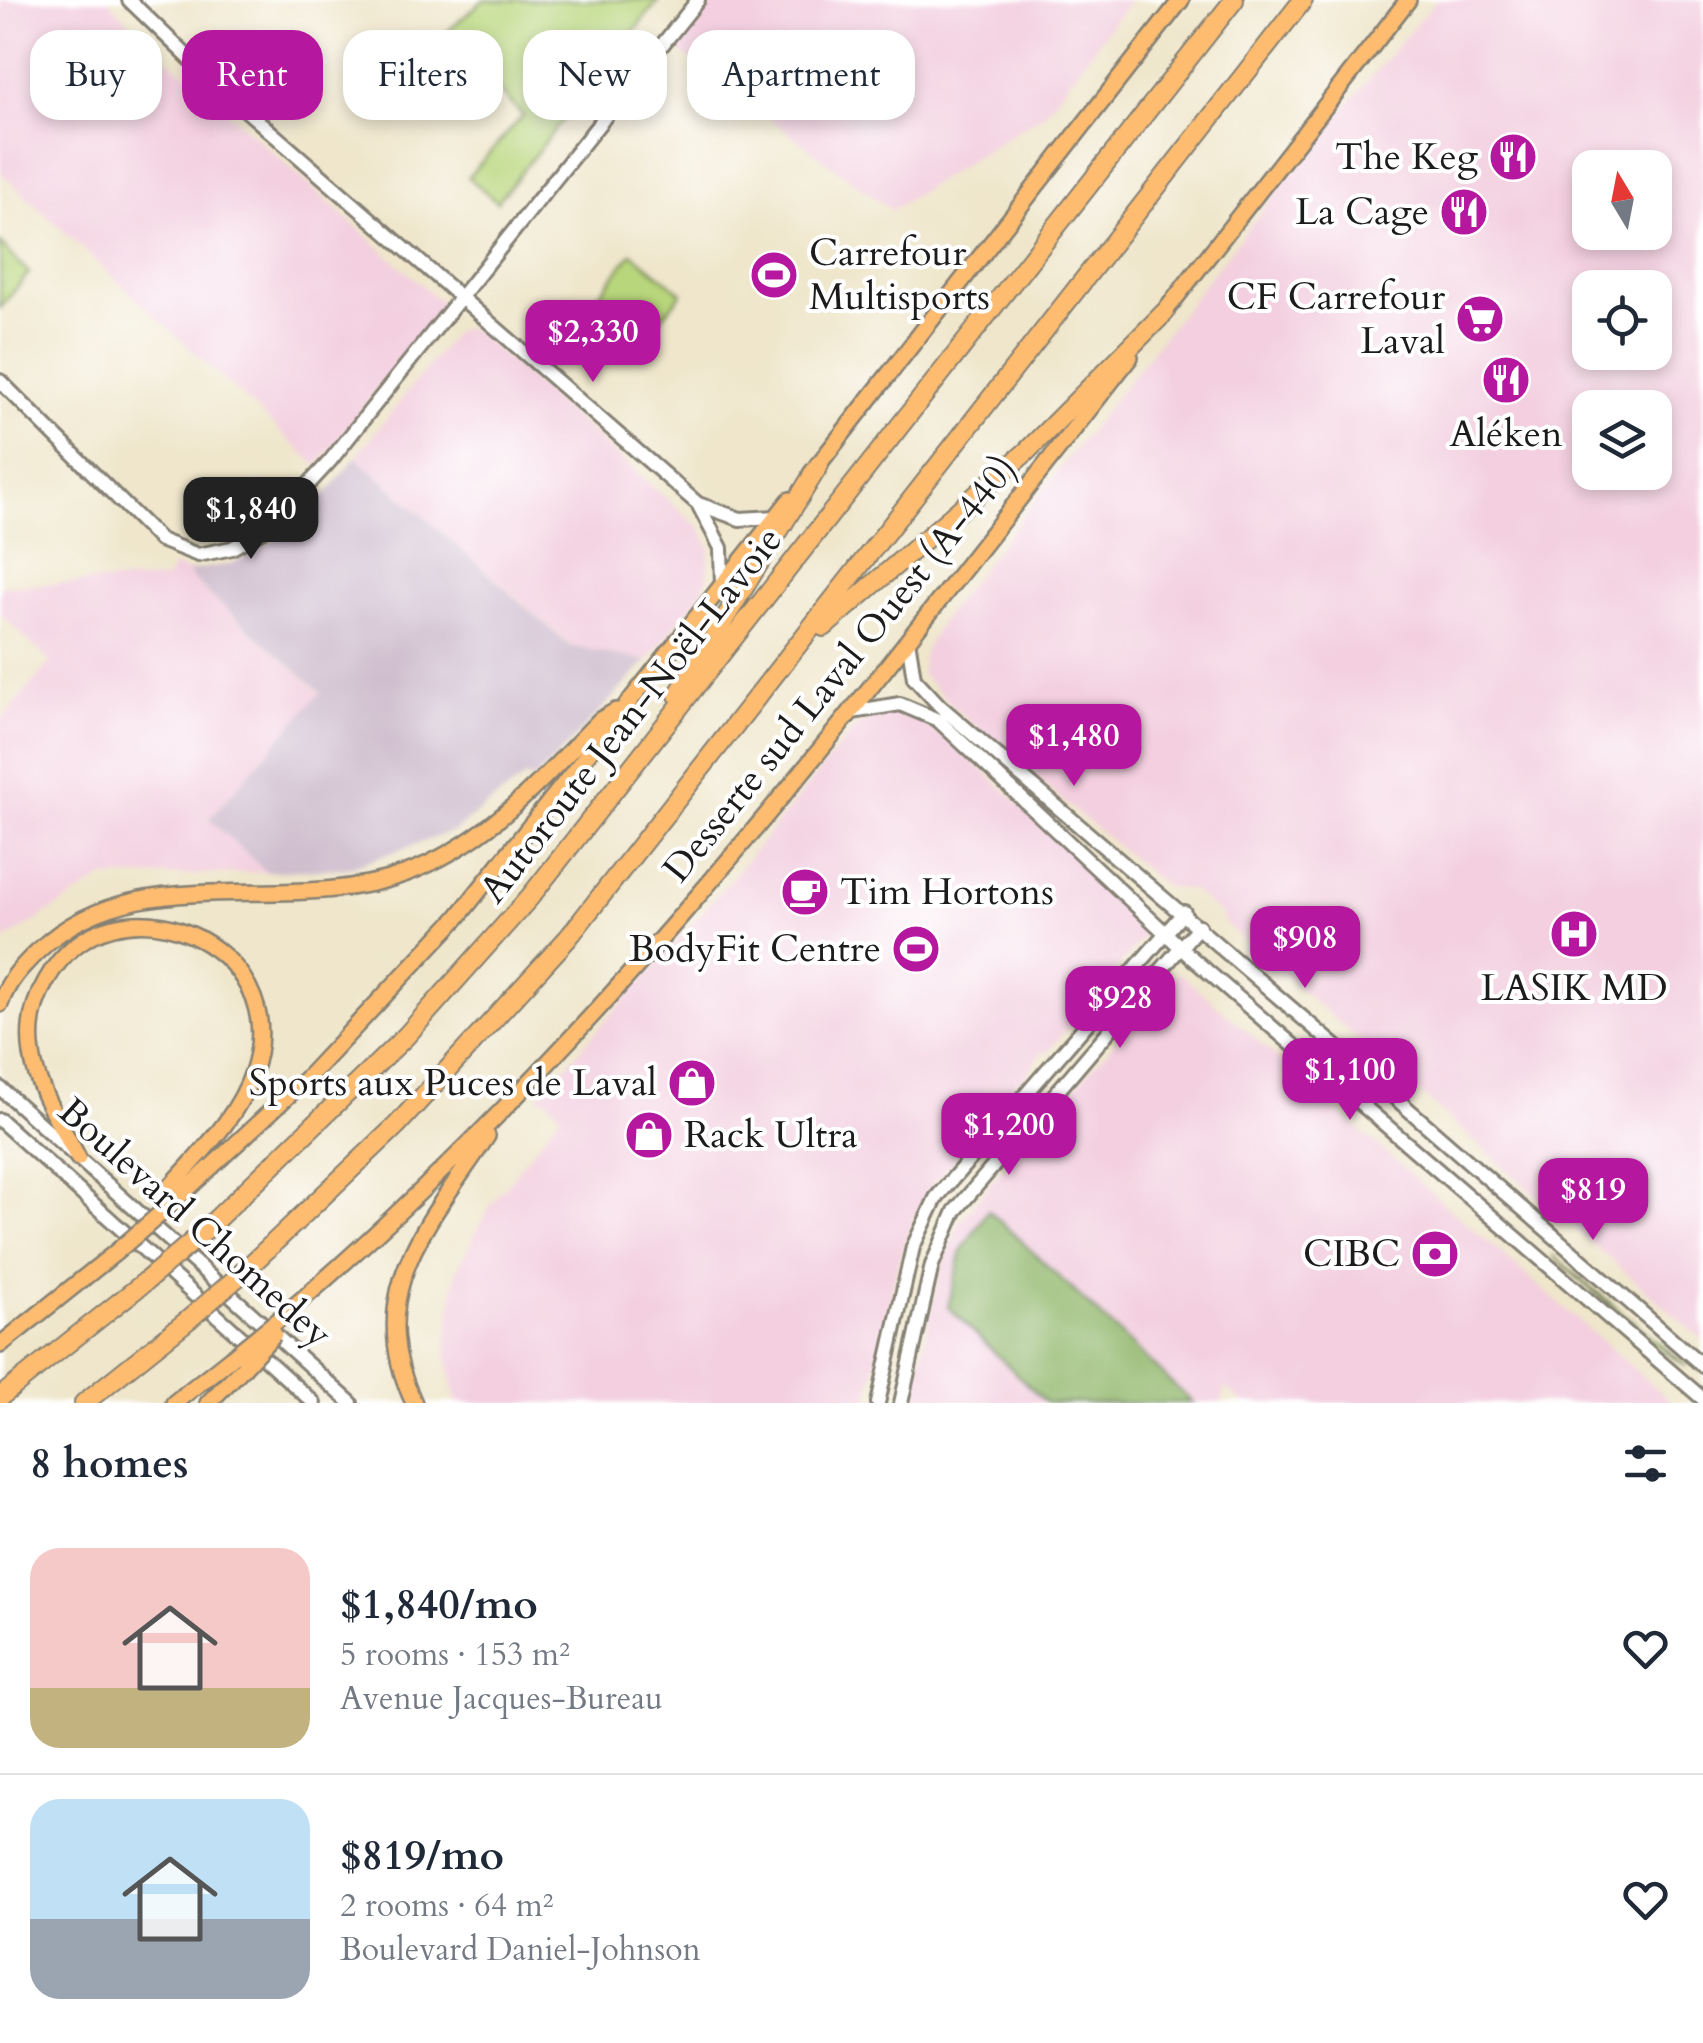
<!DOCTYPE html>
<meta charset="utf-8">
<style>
:root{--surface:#fff;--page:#f2f2f3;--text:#1f2937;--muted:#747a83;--line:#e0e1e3;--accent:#b5179e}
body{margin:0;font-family:Cardo,serif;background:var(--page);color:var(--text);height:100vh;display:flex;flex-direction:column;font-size:38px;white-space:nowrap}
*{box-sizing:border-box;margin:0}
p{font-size:32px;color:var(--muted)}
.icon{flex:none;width:55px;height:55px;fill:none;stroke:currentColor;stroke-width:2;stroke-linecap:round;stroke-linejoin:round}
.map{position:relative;height:1403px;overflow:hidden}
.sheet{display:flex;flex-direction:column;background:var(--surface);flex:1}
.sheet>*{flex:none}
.guide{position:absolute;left:30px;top:30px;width:1000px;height:90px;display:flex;gap:20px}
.needle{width:65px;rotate:350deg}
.controls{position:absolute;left:1572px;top:150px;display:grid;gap:20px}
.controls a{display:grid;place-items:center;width:100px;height:100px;border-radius:20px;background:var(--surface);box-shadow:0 5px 15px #0003;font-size:50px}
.price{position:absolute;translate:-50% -85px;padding:0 22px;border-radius:20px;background:var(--accent);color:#fff;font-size:32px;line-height:65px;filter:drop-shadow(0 2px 5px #0008)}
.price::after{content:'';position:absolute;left:50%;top:60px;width:30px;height:22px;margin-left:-15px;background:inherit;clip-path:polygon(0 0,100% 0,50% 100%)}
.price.on{background:#222;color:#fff}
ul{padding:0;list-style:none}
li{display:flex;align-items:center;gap:30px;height:250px;padding:0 30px}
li+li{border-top:2px solid var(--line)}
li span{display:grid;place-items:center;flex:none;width:280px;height:200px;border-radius:30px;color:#555}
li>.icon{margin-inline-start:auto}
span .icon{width:120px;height:120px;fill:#fffc;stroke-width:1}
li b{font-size:42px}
h2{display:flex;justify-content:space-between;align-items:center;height:120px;padding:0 30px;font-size:42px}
.chip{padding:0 35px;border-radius:30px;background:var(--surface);box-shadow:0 5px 15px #0003;font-size:35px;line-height:90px}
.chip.on{background:var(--accent);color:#fff}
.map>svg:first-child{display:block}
.built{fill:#f3cfdf;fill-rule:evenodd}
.industrial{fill:#cfbdce}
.green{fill:#b8d67c;stroke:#6a794c;stroke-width:2.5}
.forest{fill:#92b76c;stroke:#576a44;stroke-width:2.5}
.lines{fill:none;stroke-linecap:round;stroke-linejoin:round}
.minor-casing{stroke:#868174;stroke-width:18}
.major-casing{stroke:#868174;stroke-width:20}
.highway-casing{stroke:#868174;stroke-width:22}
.minor{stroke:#fff;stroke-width:12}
.major{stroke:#fdbc70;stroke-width:15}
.highway{stroke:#fdbc70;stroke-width:18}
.major-bridge-casing{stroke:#868174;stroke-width:20;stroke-linecap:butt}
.highway-bridge-casing{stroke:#868174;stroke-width:22;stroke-linecap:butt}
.major-bridge{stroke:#fdbc70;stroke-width:15}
.highway-bridge{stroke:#fdbc70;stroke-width:18}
.labels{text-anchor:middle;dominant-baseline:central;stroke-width:8;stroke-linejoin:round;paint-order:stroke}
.poi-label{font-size:38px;fill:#1c1c1c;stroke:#fff;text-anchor:end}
.street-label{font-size:38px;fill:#1c1c1c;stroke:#fff}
</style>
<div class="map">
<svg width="1703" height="1403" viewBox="0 0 1703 1403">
<rect width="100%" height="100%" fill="#fff"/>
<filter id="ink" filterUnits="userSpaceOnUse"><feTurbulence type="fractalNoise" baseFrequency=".01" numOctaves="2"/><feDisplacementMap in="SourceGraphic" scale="20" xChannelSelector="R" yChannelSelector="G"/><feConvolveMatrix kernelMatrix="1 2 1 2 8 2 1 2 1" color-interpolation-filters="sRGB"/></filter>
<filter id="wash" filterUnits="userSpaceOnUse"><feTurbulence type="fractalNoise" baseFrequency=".0048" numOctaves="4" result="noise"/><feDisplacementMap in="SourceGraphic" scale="40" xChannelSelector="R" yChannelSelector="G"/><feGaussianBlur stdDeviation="2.25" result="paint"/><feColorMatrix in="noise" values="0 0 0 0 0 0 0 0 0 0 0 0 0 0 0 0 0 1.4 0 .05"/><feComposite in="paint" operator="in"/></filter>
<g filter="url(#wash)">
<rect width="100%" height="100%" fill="#efe6cb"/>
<path class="built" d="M0,0H108L140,34L444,305L317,466L0,172Z
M711,0H1130L1045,113L891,210L675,47Z
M1436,0H1703V1340L1224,923L1222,915L1191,890L1166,887L971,724L921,674L924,651L945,615L1307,153ZM1590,168H1655V232H1590ZM1590,288H1655V352H1590ZM1590,408H1655V472H1590Z
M463,328L474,330L701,529L710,548L707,578L700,596L647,661L571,646L356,457L454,333Z
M173,567L189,571L193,580L321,693L209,819L266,872L104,878L0,943V722L50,662L0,613V586L167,579Z
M896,710L933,724L1141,916L1145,934L1047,1053L1043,1051L1021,1082L1017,1080L1011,1087L1014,1090L935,1181L916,1212L898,1263L867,1403H456L446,1350L456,1271L491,1205L561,1114L546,1098H537L722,890L855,728L872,715Z
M1176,973L1182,975L1673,1403H1243L1225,1387L1221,1403H911L939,1275L959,1223L997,1175Z"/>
<path class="industrial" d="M356,457L570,646L647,661L534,781L525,777L454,831L347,868L266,872L209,819L321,692L193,580L189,571L231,564L284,535L317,506Z"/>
<path class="green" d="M483,0H659L497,202L468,177L523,116L447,32Z
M0,243L29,273L0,308Z
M632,253L682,293L645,338L596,299Z
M1553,1256L1687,1366L1647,1340Z"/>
<path class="forest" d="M988,1210L1193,1403H1046L948,1307L962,1250Z"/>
</g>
<g filter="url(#ink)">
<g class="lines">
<g class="minor-casing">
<path id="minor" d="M129,0L218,86L698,504L740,519L777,517
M0,381L160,540L198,555L232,548L271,525L330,461L698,0
M698,504L721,548L722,586
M908,640L914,678L940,706C1196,925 1450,1144 1703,1366
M852,712L900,704L938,720L1192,958L1703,1399
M0,1088L351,1403
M0,1120L314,1403
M878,1403L913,1247L936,1198L1184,912
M901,1403L932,1265L955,1211L1199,926"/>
</g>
<g class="major-casing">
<path id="major" d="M1159,319L1408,0
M811,474L1181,0
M0,1004C8,981 21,967 39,950C137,856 286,917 404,874C487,844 540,781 600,720L616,711
M78,1158C62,1126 37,1091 32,1054C28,1029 33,1003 46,981C111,863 297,944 253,1072C236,1123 192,1160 159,1200
M167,1208L308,1077L457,918L790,500
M284,1315C611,1037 866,693 1130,357
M0,1345L115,1253
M174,1403L231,1358
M208,1403L243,1368
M414,1403C361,1292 430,1222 487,1136"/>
</g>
<g class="highway-casing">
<path id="highway" d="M824,627L1026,452L1165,312
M678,695L819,465
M199,1236L406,1036L530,897L1234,0
M240,1275L397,1125L568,938L1303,0
M0,1397L146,1281
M84,1403L188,1320"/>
</g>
<use href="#minor" class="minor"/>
<use href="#major" class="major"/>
<use href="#highway" class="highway"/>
<g class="major-bridge-casing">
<path id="major-bridge" d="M115,1253L167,1208
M231,1358L284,1315
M243,1368L274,1334"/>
</g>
<g class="highway-bridge-casing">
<path id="highway-bridge" d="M146,1281L199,1236
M188,1320L240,1275"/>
</g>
<use href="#major-bridge" class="major-bridge"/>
<use href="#highway-bridge" class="highway-bridge"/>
</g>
</g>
<defs>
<g id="restaurant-disc" transform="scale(2.5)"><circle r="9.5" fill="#b5179e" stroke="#fff"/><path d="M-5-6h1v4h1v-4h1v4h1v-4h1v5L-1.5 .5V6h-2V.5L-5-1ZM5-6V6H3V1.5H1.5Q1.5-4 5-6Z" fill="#fff"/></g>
<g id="stadium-disc" transform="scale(2.5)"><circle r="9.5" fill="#b5179e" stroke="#fff"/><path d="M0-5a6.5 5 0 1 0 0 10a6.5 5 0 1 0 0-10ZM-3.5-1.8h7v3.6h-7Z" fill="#fff"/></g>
<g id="supermarket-disc" transform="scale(2.5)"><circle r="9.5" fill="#b5179e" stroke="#fff"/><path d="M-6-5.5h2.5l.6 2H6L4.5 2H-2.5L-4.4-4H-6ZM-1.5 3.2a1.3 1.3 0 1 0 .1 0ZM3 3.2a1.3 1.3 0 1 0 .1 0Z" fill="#fff"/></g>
<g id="cafe-disc" transform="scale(2.5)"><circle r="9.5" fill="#b5179e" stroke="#fff"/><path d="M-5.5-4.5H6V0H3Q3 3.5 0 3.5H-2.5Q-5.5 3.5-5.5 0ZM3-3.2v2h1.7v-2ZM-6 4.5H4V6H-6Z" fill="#fff"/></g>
<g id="hospital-disc" transform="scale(2.5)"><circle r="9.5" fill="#b5179e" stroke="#fff"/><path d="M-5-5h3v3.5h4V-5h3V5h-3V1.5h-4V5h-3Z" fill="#fff"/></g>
<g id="shop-disc" transform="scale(2.5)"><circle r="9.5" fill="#b5179e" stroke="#fff"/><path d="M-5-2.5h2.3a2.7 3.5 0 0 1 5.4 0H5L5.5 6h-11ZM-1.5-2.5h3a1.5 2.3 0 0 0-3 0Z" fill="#fff"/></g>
<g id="bank-disc" transform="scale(2.5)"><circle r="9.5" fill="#b5179e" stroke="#fff"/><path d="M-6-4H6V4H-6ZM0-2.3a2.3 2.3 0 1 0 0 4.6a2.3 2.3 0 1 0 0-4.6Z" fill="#fff"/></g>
</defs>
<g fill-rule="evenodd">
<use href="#restaurant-disc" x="1513" y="157"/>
<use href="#restaurant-disc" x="1464" y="212"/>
<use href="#stadium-disc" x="774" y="275"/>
<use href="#supermarket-disc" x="1480" y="319"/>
<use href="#restaurant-disc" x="1506" y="380"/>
<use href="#cafe-disc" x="805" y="892"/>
<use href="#hospital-disc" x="1574" y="934"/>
<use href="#stadium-disc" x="916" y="949"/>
<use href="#shop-disc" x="692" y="1083"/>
<use href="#shop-disc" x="649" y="1135"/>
<use href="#bank-disc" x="1435" y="1254"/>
</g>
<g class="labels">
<g class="poi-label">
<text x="1478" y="157">The Keg</text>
<text x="1429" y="212">La Cage</text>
<text x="809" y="253" text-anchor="start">Carrefour<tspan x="809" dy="44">Multisports</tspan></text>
<text x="1445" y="297">CF Carrefour<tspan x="1445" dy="44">Laval</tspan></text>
<text x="1506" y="434" text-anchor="middle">Aléken</text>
<text x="840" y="892" text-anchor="start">Tim Hortons</text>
<text x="881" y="949">BodyFit Centre</text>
<text x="1574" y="988" text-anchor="middle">LASIK MD</text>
<text x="657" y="1083">Sports aux Puces de Laval</text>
<text x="684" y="1135" text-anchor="start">Rack Ultra</text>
<text x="1400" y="1254">CIBC</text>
</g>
<g class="street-label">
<text transform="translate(840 669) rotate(-51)">Desserte sud Laval Ouest (A-440)</text>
<text transform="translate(631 715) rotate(-52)">Autoroute Jean-Noël-Lavoie</text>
<text transform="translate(195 1223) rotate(42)">Boulevard Chomedey</text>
</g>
</g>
</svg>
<div class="controls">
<a><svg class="needle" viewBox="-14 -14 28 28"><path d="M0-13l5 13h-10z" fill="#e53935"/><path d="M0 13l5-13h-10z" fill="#747a83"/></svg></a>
<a><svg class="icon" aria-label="locate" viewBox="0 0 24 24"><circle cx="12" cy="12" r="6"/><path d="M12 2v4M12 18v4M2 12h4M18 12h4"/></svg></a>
<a><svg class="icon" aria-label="layers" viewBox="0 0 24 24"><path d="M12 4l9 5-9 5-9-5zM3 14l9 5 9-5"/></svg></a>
</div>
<b class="price" style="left:593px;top:385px">$2,330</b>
<b class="price on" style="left:251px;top:562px">$1,840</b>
<b class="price" style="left:1074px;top:789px">$1,480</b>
<b class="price" style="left:1305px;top:991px">$908</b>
<b class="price" style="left:1120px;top:1051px">$928</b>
<b class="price" style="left:1350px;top:1123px">$1,100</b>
<b class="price" style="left:1009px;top:1178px">$1,200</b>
<b class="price" style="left:1593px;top:1243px">$819</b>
<div class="guide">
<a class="chip">Buy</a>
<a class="chip on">Rent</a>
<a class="chip">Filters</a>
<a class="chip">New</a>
<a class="chip">Apartment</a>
</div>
</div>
<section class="sheet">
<h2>8 homes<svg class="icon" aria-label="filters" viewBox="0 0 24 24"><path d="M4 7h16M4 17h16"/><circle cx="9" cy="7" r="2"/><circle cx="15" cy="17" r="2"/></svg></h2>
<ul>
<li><span style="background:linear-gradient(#f6c9c9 70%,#c2b280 0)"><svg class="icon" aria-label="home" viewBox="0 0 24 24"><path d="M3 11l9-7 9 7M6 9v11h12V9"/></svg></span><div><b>$1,840/mo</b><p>5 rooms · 153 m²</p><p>Avenue Jacques-Bureau</p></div><svg class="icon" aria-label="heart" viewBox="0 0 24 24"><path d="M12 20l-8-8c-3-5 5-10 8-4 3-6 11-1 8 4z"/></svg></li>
<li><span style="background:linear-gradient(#bfe0f5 60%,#9aa5b1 0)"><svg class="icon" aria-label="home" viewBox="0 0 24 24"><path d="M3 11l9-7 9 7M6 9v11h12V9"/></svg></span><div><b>$819/mo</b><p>2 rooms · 64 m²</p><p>Boulevard Daniel-Johnson</p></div><svg class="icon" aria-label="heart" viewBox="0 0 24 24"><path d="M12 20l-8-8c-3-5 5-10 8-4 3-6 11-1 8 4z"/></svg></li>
</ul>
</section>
